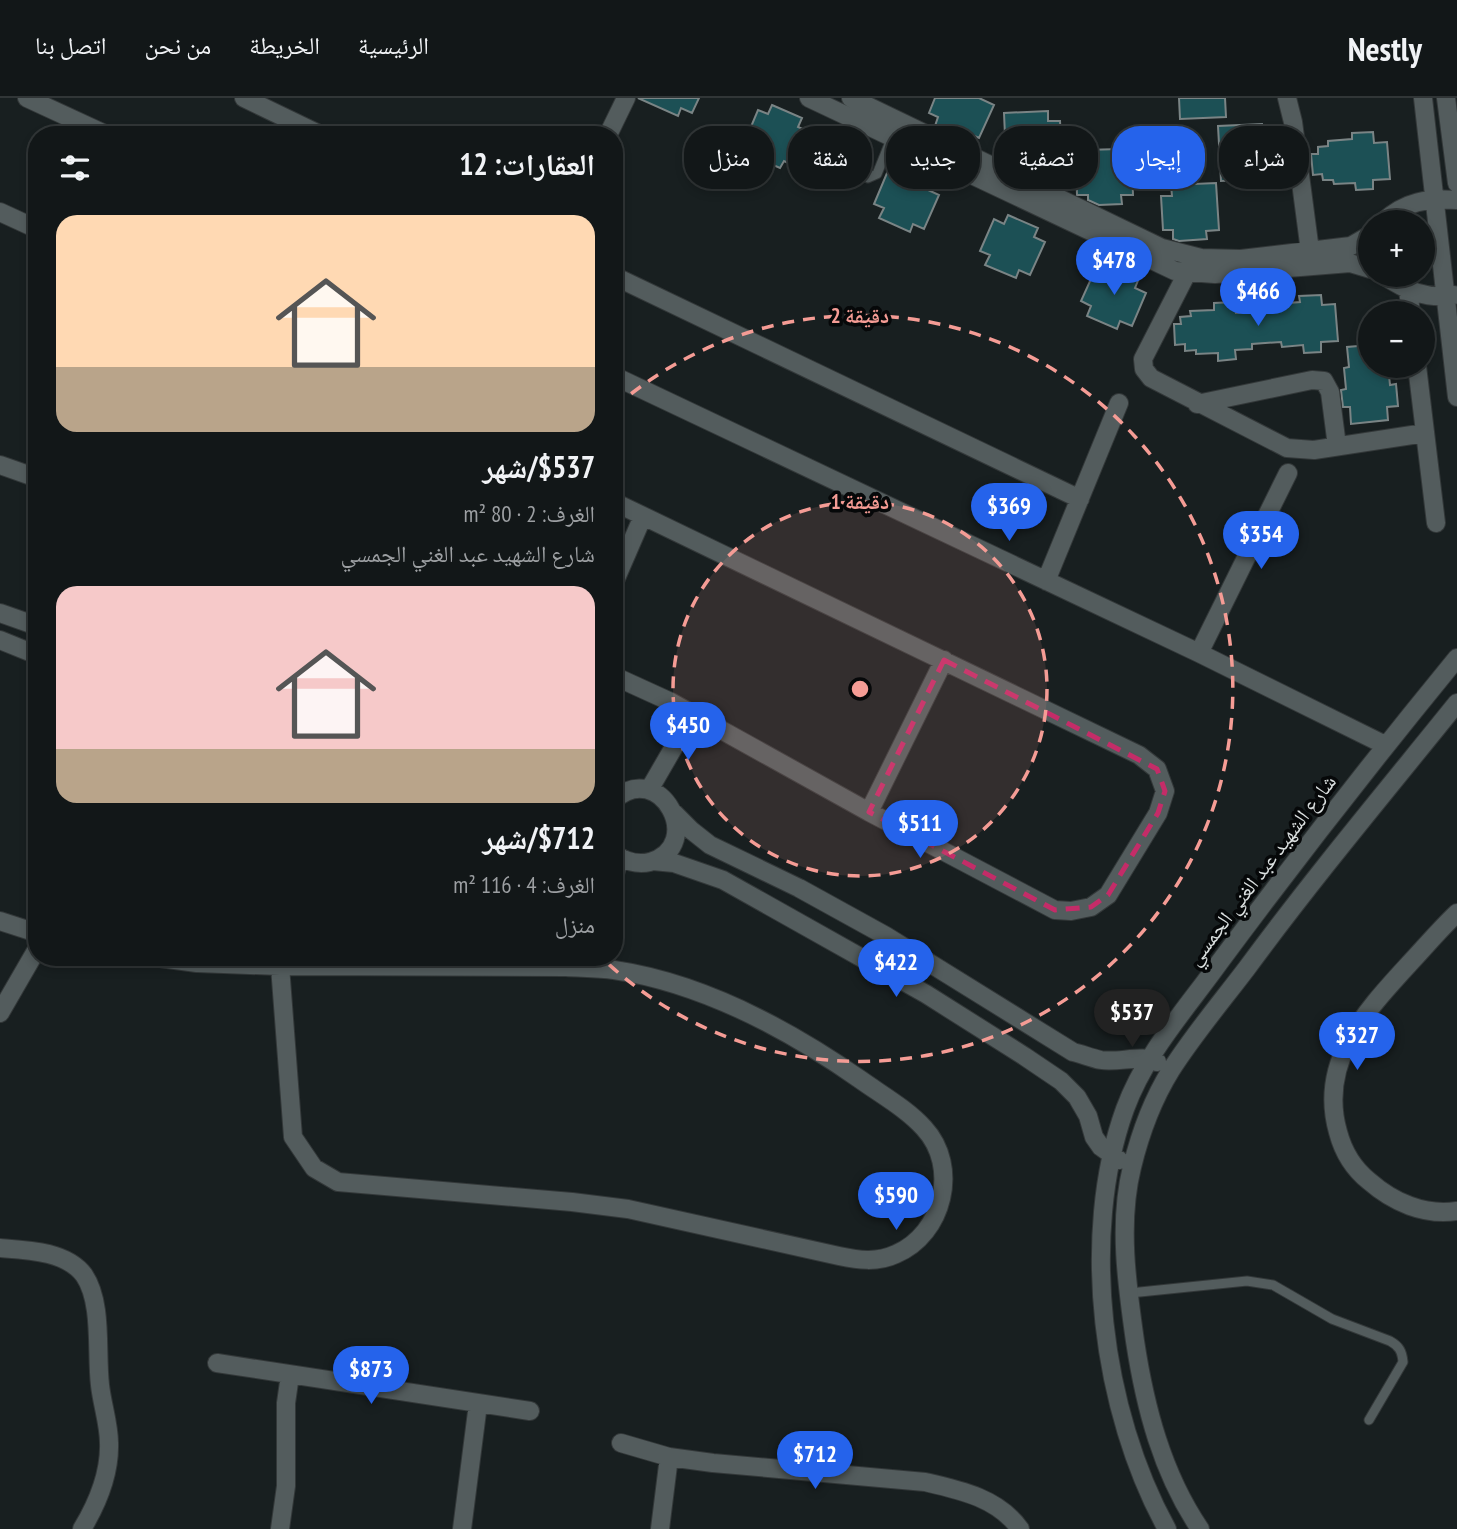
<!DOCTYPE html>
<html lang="ar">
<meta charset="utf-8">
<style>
:root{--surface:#121718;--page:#1f2425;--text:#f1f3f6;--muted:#9c9fa2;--line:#313637;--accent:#2563eb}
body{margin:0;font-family:"PT Sans Narrow","Noto Naskh Arabic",sans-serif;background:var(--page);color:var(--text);direction:rtl;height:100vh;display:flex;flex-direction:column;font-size:26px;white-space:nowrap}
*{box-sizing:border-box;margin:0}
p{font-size:23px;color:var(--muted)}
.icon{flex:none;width:38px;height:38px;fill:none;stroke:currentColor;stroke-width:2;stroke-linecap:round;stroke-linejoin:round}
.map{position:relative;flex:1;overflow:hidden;direction:ltr}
.drawer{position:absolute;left:28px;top:28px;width:595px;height:840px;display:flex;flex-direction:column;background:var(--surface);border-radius:28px;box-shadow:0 4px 10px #0003,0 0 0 2px var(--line);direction:rtl}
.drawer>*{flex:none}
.hud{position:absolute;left:644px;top:28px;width:665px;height:63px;direction:rtl;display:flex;gap:14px}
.buttons{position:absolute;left:1358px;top:112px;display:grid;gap:14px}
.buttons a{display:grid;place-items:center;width:77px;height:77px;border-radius:50%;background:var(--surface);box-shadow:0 4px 10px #0003,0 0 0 2px var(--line);font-size:35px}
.price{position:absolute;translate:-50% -60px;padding:0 16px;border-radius:24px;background:var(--accent);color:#fff;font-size:23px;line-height:46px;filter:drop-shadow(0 2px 4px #0008)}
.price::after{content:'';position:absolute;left:50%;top:42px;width:21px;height:16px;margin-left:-10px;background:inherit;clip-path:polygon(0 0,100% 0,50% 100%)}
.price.current{background:#222;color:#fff}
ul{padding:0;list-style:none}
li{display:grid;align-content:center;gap:14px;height:371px;padding:0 28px}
li span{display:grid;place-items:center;height:217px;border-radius:21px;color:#555}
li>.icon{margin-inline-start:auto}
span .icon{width:126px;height:126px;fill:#fffc;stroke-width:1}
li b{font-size:30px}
h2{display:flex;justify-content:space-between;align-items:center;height:84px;padding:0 28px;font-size:30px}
.chip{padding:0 24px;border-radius:28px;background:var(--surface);box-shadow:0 4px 10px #0003,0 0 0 2px var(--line);font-size:24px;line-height:63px}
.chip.current{background:var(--accent);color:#fff}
header{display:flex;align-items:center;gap:42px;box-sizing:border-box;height:98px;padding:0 35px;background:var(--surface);border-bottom:2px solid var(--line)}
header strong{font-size:33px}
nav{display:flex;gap:38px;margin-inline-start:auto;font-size:24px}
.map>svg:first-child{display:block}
.building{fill:#1c5055;stroke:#7a8485;stroke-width:2}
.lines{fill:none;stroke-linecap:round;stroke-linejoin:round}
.service-casing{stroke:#333839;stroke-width:11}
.minor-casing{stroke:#333839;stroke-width:20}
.service{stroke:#535c5d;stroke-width:9}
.minor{stroke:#535c5d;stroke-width:18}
.marked{fill:none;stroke:#c42c68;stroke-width:5;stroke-dasharray:14 9;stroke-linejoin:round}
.ring{fill:none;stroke:#f59c95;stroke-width:3.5;stroke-dasharray:12 9}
.labels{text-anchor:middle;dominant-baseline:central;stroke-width:7;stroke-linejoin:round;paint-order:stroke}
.street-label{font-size:21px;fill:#dadfdf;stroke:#060809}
.centre{fill:#f59c95;stroke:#060809;stroke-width:3.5}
.ring-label{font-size:21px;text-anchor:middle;font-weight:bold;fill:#f59c95;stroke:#060809;stroke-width:7;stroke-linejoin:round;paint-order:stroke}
</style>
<header>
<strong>Nestly</strong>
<nav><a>الرئيسية</a><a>الخريطة</a><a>من نحن</a><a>اتصل بنا</a></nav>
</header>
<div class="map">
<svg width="1457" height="1431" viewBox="0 0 1457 1431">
<rect width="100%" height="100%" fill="#181f20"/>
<path class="building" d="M638,0H699L692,15L681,10L678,18Z
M935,0H979L994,7L979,40L968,35L965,42L935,28L938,19L929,15Z
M1179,0H1225L1226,19L1180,21Z
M772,7L802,20L798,29L810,34L795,68L784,63L780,70L750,57L754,47L745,43L758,12L768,16Z
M1048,13V23H1060L1062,59L1050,60V68L1022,70L1017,67V59L1006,60L1004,15Z
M1262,26L1263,36L1275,35L1277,72L1264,73L1265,81L1221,83L1218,28Z
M1373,34L1374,45L1387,44L1390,81L1373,82V91L1356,92L1355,85L1334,86L1333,82H1323L1322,76L1313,77L1311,56H1318V49L1328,48V43L1352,41V35Z
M1119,51V61L1132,60L1133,97H1121L1122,106L1099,107L1088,102V97H1077L1076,63L1086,62V52Z
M902,70L932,83L928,92L939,97L924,131L913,126L910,134L879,120L884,110L874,106L887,75L897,79Z
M1216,85L1219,132L1206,133L1207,141L1179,143L1173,141V132H1163L1161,98H1172L1171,87Z
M1008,117L1038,130L1034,139L1045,144L1030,177L1019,172L1016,180L985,167L990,157L980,153L994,121L1004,126Z
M1109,167L1139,180L1135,190L1146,195L1132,228L1120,223L1117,231L1087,218L1091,208L1081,203L1095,172L1105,177Z
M1321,197L1322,207L1335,206L1338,243L1321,244V254L1304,255L1303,247L1282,249L1281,244L1252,246V251L1235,252L1236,261L1218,263V255L1196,256V252L1185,253V246L1175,247L1174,226H1181L1180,219L1191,218L1190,213L1214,212V205L1235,204L1236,215L1266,213L1276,211V206L1300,204L1299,198Z
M1370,247V268H1388L1390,287L1396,286L1398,308L1387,309L1388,322L1351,326L1350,309H1343L1341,292L1346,291L1344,270L1349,269L1347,249Z"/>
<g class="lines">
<g class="service-casing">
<path id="service" d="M861,25C858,34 844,60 848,68C851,74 862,77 868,80L877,76L892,39
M1130,1195L1247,1183L1273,1187L1332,1221L1390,1243C1399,1248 1402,1253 1403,1264L1369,1322"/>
</g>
<g class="minor-casing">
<path id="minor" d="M27,0L107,37
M244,0L321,37
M809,0L1175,173L1215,176L1350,165L1370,171
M851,0L1162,150L1201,160L1241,161L1351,148L1370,137
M1287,0L1293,24L1310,153
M1423,0L1457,299
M1446,0L1457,85
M608,37L626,0
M0,114L37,131
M1383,124C1405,103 1428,100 1457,102
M1187,175L1143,261L1144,271L1151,280L1287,350L1314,352L1425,335
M1383,177C1405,192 1427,202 1454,197
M614,178L1080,401
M1408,192L1411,215
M1417,268L1436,425
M614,278L1199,555L1385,647
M1197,306L1312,282L1324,283L1330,294L1337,348
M0,367L37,380
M614,404L1139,657L1157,671L1165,693L1158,715L1108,797L1091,809L1071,813L1055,812L869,714L671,604L614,578
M1046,483L1119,305
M614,485L643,418
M0,515L37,528
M0,542L37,557
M1199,555L1288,375
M649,692L693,616
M614,702C660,660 707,747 650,764C637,767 624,763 614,755
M869,714L944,562
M674,715L691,732L710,747L799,790L886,838L1073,954C1082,956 1091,960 1101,962C1118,965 1144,956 1157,964
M653,763L674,765L723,782L926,896L1024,958L1061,983L1077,999L1088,1018L1094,1039L1101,1049L1119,1062
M614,779L620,759
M1457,815C1440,831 1425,849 1409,866C1365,914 1318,964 1338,1034C1343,1053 1354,1071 1369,1083C1393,1104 1424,1118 1457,1113
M0,823L37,835
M153,859L197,865L280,868L566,869C582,870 598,870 614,872C702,885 788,931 861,982C882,997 907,1011 924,1030C960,1069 943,1136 896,1156C877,1165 858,1162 839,1158L628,1111L572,1104L338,1084L314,1070L293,1039L280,868
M0,915L37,851
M0,1150C27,1152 66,1153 84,1177C103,1205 96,1254 100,1287C102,1306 109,1326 109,1345C110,1375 97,1406 82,1431
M217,1265L530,1313
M621,1345L669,1359L713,1365L925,1384C960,1392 998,1400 1020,1431
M280,1431L286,1388V1305L290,1277
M462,1431L478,1306
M660,1431L669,1359
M1167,1431C1102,1314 1079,1138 1125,1011C1145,956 1186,911 1219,865C1296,761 1375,660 1457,560
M1200,1431C1162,1375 1145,1309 1135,1243C1127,1187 1118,1125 1132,1069C1140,1036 1153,1001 1171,972C1194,936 1222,903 1247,870C1314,779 1386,693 1457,605"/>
</g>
<use href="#service" class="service"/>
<use href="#minor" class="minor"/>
</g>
<path class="marked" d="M944,562L1157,671L1165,693L1158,715L1108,797L1091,809L1055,812L869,714Z"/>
<circle cx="860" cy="591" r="187" fill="#f59c95" fill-opacity=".12"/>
<g class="ring">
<circle cx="860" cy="591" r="187"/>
<path d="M615 309A373 373 0 1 1 601 859"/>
</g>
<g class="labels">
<g class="street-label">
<text transform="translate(1261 772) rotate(-53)">شارع الشهيد عبد الغني الجمسي</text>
</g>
</g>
<circle cx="860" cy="591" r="10" class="centre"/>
<g class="ring-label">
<text x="860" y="225">2 دقيقة</text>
<text x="860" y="411">1 دقيقة</text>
</g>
</svg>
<div class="buttons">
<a>+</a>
<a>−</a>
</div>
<b class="price" style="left:1114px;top:199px">$478</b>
<b class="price" style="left:1258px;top:230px">$466</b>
<b class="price" style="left:1009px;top:445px">$369</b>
<b class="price" style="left:1261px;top:473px">$354</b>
<b class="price" style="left:688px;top:664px">$450</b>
<b class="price" style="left:920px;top:762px">$511</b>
<b class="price" style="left:896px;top:901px">$422</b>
<b class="price current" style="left:1132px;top:951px">$537</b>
<b class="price" style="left:1357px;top:974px">$327</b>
<b class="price" style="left:896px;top:1134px">$590</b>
<b class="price" style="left:371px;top:1308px">$873</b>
<b class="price" style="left:815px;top:1393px">$712</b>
<div class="hud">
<a class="chip">شراء</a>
<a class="chip current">إيجار</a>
<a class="chip">تصفية</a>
<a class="chip">جديد</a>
<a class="chip">شقة</a>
<a class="chip">منزل</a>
</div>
<section class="drawer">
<h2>العقارات: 12<svg class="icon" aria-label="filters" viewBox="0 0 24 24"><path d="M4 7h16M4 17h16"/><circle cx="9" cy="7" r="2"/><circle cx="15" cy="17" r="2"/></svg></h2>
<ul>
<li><span style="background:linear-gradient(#ffd9b3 70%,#b9a48a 0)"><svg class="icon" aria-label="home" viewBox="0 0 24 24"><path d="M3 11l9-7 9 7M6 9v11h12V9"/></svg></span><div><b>$537/شهر</b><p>الغرف: 2 · 80 m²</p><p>شارع الشهيد عبد الغني الجمسي</p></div></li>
<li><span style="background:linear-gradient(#f6c9c9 75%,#b9a48a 0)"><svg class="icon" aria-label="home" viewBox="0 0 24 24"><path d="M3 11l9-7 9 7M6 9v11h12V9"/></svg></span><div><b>$712/شهر</b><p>الغرف: 4 · 116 m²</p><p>منزل</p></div></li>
</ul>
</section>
</div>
